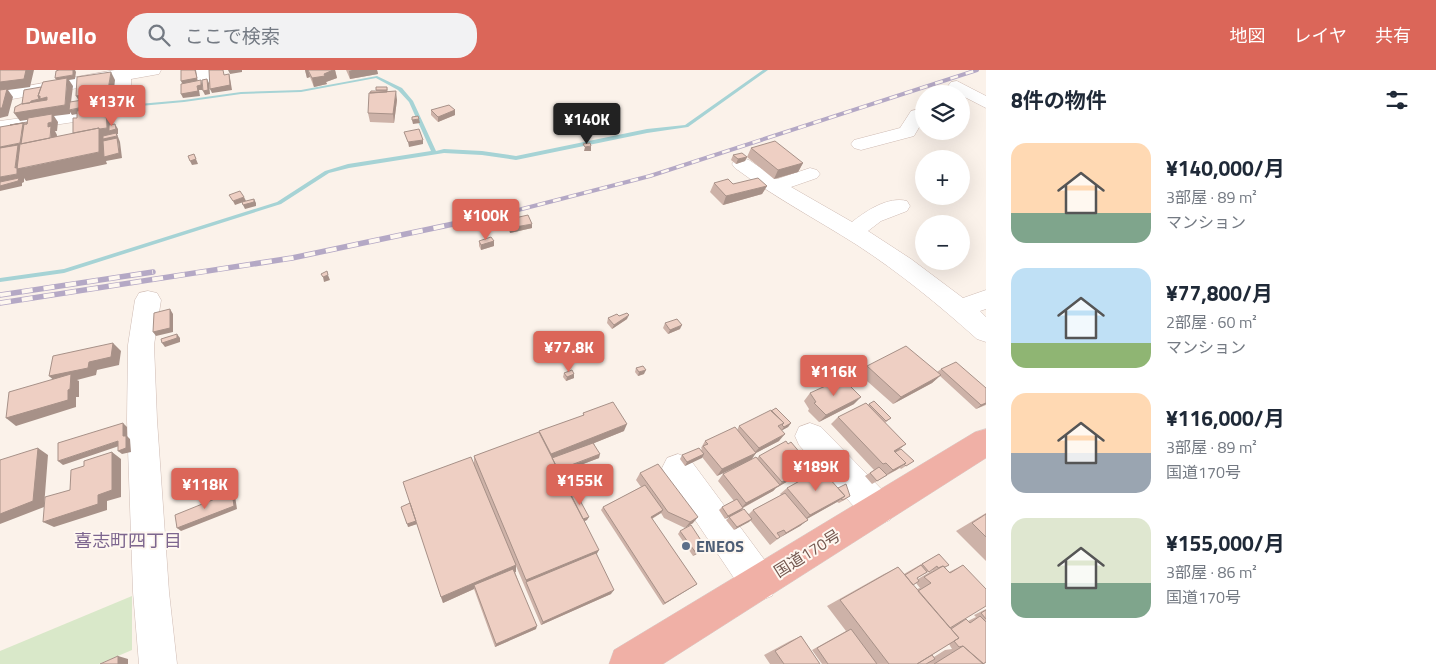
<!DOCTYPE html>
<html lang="ja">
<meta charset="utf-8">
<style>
:root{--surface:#fff;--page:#f2f2f3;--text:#1f2937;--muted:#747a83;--accent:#db6659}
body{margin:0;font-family:"Titillium Web","Noto Sans JP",sans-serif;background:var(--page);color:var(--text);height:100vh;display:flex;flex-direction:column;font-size:19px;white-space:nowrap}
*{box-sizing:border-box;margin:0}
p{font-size:16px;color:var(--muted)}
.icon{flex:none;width:28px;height:28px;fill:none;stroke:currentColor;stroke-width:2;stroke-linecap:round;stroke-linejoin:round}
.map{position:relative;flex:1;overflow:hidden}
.panel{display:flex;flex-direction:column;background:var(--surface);width:450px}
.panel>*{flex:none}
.tools{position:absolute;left:915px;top:15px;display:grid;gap:10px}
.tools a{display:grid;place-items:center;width:55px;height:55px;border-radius:50%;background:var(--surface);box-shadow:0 5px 20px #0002;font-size:25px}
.price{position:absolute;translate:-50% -42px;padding:0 11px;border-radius:5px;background:var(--accent);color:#fff;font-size:16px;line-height:32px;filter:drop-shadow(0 1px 2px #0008)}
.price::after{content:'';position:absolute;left:50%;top:30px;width:15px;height:11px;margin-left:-8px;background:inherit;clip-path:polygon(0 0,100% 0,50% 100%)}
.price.active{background:#222;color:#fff}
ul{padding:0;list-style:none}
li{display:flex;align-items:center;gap:15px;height:125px;padding:0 25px}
li span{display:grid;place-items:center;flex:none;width:140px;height:100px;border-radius:15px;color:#555}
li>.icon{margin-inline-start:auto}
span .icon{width:60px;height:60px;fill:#fffc;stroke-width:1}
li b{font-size:21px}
h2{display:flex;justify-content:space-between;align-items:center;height:60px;padding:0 25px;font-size:21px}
header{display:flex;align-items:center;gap:30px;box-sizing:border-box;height:70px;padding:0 25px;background:var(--accent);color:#fff}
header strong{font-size:24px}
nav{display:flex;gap:28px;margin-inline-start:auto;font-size:18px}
.search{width:350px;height:45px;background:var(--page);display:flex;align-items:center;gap:12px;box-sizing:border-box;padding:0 18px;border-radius:20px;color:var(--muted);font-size:19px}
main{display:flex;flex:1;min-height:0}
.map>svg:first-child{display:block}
.green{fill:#d9e8c9}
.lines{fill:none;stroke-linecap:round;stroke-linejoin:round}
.stream{fill:#a6d3d5;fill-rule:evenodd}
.minor-casing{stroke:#cfbbb3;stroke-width:1}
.highway-casing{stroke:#d8d0ce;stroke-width:1}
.minor{fill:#fff;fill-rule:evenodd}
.highway{fill:#f0b0a6;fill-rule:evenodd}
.rail-far1-casing{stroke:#b4a8c5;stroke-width:4}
.rail-casing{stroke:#b4a8c5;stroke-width:5.5}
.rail-far1{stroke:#fef7f0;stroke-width:2.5;stroke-dasharray:8;stroke-linecap:butt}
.rail{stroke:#fef7f0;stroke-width:4;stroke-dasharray:11;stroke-linecap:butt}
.wall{fill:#cdb2a8;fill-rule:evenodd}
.shaded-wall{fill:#a79188;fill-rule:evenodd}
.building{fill:#eecfc3;stroke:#a79188}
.service-dot{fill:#5c6f8a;stroke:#fef7f0;stroke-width:2}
.labels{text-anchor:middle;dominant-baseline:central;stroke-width:4;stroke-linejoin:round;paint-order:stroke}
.near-service-label{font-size:16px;font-weight:bold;fill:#4e5e75;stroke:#fef7f0;text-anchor:start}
.near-street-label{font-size:16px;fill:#74574f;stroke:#fef7f0}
.near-neighbourhood-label{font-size:18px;fill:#7d668f;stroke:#fef7f0}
</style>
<header>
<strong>Dwello</strong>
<div class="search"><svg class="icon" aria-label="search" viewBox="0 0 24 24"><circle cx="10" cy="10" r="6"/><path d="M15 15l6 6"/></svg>ここで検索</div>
<nav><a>地図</a><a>レイヤ</a><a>共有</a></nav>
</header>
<main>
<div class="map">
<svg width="986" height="594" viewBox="0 0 986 594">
<rect width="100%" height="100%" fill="#fbf2ea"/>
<path class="green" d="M132,526V580L99,594H0V581Z"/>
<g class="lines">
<path class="stream" d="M763,0H768L688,57L647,63L516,90L482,85L444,83L349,98L329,103L281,134L64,203L0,212V208L64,199L277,132L325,101L348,94L431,81L409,32L398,20L376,8L301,22L241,24L184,32L118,38H116V36L184,30L241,22L301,20L377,6L402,18L413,31L436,81L444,79L482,81L516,86L647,59L685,55Z"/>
<g class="minor-casing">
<path id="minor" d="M115,0H161L159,4L131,9L132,29L121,45L0,63V51L109,36L114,29V12L0,31V21Z
M194,0H210L211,11L208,15H196L193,11Z
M957,11L986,26V38L951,20L948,16L951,12Z
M924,38V49L914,66L861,80L854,78L851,74L854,70L900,58L911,41Z
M742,88L749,90L777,109L810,98L817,100L820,104L817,108L791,117L852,152C866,141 888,126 907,131L910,136L907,141L881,151L868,161L911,189L963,228L986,220V239L980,241L986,247V272L977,269C939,235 900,203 857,175C816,149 774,127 735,98L732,94L735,90Z
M148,221L157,223L161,230L154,275L157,350L169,522L177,594H139L133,522L127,350L128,275L135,230L139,223Z
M810,353L821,357L890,428L894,439L890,450L878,455L866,450L799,375L795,366L799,357Z
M678,384L689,388L772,500L777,513L772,526L759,531L746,526L667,408L662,398L667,388Z"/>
</g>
<g class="highway-casing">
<path id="highway" d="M986,359V388L663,594H609L614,580L975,362Z"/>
</g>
<use href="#minor" class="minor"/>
<use href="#highway" class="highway"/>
<g class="rail-far1-casing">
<path id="rail-far1" d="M491,147L650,106L977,0"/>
</g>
<g class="rail-casing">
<path id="rail" d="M0,225L153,202
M0,233L292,188L496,145"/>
</g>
<use href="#rail-far1" class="rail-far1"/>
<use href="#rail" class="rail"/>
</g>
<path class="wall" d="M305,0H335L337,8L326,12L327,14L314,17L310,7L307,8Z
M346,0H377L378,4L350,9Z
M387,17L388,22L397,30L394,53L370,52L368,43L370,23L376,21V20Z
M431,40H455V45L438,52L431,45Z
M751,78L803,93L798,102L774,109L747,87Z
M733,85L747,87L745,91L736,94L731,90Z
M714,113L733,114L767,116L762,124L723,135L710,122Z
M506,150L532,158L510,163L506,154Z
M479,171H494V176L481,180L479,176Z
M619,246L627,249L612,259L607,253L608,248Z
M665,253L680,259L668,264L663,258Z
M560,270L571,275L570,279L564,281L560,274Z
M867,296L937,302L941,299L986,318V335L976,339L940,306L932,313L893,334L859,304Z
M636,298L644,304L638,306L635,302Z
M564,303L574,308L566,311L563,307Z
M810,323L854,334L819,352L808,341L809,339L804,331Z
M869,334L891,348L885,353L906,374L897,381L914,391L901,399L900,398L872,414L865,406L874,400L831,354L838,347Z
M583,343L624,361L594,373L599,388L559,403L571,426L587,450L584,451L611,524L541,555L516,496V502H515L536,559L495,577L474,519L443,533L417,454L408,457L410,433L474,395V386L539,363V361L583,346Z
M791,353L788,357L782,360L779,371L756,383L751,390L717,406L702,387L685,396L680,389L682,385L701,380L702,379L701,378L705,371L737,360L739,356Z
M759,386L808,392L822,396L809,403L806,400L804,402L776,418L773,421L743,438L741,440L749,444L753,440L781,425L780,424L787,418L814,403L816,401H834L827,406L846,429L839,433L837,432L807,449L800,456L779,468L770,475L750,450L734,460L726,450L729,447L725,449L719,440L722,437L734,431L718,411L723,404L757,388Z
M640,403L693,453L685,458L664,448L661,443L652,449L697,514L663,535L601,440L603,437L641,417L636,410Z
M986,443V491L956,461Z
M680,461L706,478L704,480L693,486L678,464Z
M939,484L945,497L949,502L963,495L962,551L966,549L968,551L976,547L974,545L986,539V592L984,594H822L812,580L846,561L827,536L884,504L898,497L904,504ZM932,500H933L918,509L917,508ZM916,513L920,518L917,519L913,515ZM949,574L952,579L945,580L934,587L932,585Z
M801,566L820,594H770L764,585L790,571Z"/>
<path class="shaded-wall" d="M6,0H34L30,17L8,20L13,27L8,46L0,48V12Z
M73,0H75L76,2L75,9L69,10L73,16L70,40L107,32V29L81,34L76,26L108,20L111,2L115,10L113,28L109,29V37L102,38L106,44V50L101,42V39L72,45L70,42V44L54,46L58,52L57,61H55L57,65L56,72L61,71V68L64,72V76L57,77L56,76V79L27,85L25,82H23L25,83L23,98L99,82V69L78,73V72L69,73L66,69L75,67L73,64H76V62L77,63L99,59V58V59L107,58L106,41L111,49V60L116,59L115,54L118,59V64H117L120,72L122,88L106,91L107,94L26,111L24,108V112L22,113V116L0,121V107L17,104V101L15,98L17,83L0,87V77L20,73L22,63L12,64L9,60L22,58L23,53L26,57L27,52L30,56L27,75L50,71L51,61L48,57V53L52,52V46L20,51L14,43L24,41L21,38L29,37L31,31L39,29L38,26H40L41,17L44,21L43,28L47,27L53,36L45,37L42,33L34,35L32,40L65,35L67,10L58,12L55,8L73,5ZM116,64L117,66L105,68H104L112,66V65ZM118,71L119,83L106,86V73Z
M195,0H196L198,13L183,15L181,11Z
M228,0H242V2L230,4Z
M305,0H308L310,7L307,8Z
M333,0H335L337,8L326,12L327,14L314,17L312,8Z
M352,0H377L378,4L350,9L349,1Z
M229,4L230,8L232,20L212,23L210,19Z
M207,9L209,13L210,24L205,25L203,21Z
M201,10L202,14L203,20H199L200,26L183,28L181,24L197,16Z
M396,21L397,30L394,53L393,44Z
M455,40V45L438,52V47Z
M419,49L420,53L413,54L412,50Z
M423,70V74L409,77L408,72Z
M591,76V81H584L585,77Z
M194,84L198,94L192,95L190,91Z
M747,87L745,91L736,94L738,89Z
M803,93L798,102L774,109L778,100Z
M767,116L762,124L723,135L726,126Z
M244,127L246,131L235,135L233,131Z
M254,129L256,133V136L245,139L243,135Z
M532,154V158L510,163V158Z
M494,171V176L481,180V175Z
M328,205L330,210L324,212L323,207Z
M170,239L173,244V262L156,266L153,262Z
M629,245L627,249L612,259L614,255Z
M682,255L680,259L668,264L670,260Z
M177,264L180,268V272L165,277L162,273Z
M113,273L121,281L119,295L97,300L96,305L77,310L79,311V327H76V337L16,356L6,348L58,314L49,306L89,292Z
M571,275L570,279L564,281L565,277Z
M646,300L644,304L638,306L639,302Z
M574,304V308L566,311L567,307Z
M941,305L932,313L893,334L901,327Z
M861,327L854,334L819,352L826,345Z
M986,333V334L976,339L981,335Z
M123,353L127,357V366L130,369L131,382L122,384L118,381L123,366Z
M791,353L788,357L781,361L784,357Z
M627,354L624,361L550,391L551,384Z
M785,364L779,371L756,383L751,390L717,406L722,399L753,384L759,378Z
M118,371L122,375L63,395L58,391Z
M906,374L897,381L885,388L894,381Z
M38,378L48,385L44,437L0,454V444Z
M112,382L121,389V427L107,431V440L54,457L43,452L98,425Z
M600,384L599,388L557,404L558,401Z
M704,384L702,388L685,396L687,392Z
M826,392L822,396L809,403L813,400Z
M906,393L896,400L884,406L893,400Z
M811,396L804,402L776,418L773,421L740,439L746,433L779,415L782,412Z
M232,422L235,426L237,439L181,461L177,458Z
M845,426L837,432L803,451L810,445Z
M743,438L740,441L725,449L728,446Z
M663,440L661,443L649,450L651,447Z
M589,447L587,450L578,454L579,451Z
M698,447L693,453L685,458L690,452Z
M752,449L749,452L734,460L737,457Z
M808,450L800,456L779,468L786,463Z
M416,451L417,454L408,457L407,454Z
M706,478L704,480L693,486L696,483Z
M599,480L595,487L526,512V510Z
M516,495V502L475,519L474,515V519L443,533L441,527Z
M697,514L694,516L663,535L665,533Z
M614,520L611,524L541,555L543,552Z
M537,556L536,559L495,577L496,574Z
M118,586L128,589V594H118Z"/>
<path class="building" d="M0,0H26L24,9L0,12Z
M59,0H73V5L55,8L56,1Z
M181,0H195L197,8L181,11Z
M209,0H223L224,5L229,4L230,15L210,19Z
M308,0H333L324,4L325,6L312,8Z
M111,2L108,20L76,26L77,7Z
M67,8L65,35L14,43L15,37L21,34L47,30V27L40,29V26H38L43,12Z
M207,9L208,20L203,21L202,10Z
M201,10V15L197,16L198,21L181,24V14Z
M41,17L38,26L39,29L31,31L30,33L22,34L24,20Z
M376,17H387V20H376Z
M7,19L2,38H0V20Z
M371,21H387V22L370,23Z
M396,21L393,44L368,43L369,23Z
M107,26V32L69,40L70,32Z
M449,35L455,40L438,47L431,40Z
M101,36V42L106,41L107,58L99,59V58L73,63V48H77V41Z
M52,44V52L48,53V57L51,56L50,68L21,74L24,54H27L28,48Z
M418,46L419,49L412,50V47Z
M27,52V54H24L23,53L10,55Z
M23,53L20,73L0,77V57Z
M115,54L116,59L109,61V55Z
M99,58V82L17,99L20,74Z
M419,59L423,70L408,72L404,62Z
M116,63L117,66L103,69V66Z
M117,68L119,83L104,87L103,71Z
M775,71L803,93L778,100L751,78Z
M590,73L591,76L585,77L583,74Z
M18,75L15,98L17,97V104L0,107V78Z
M742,83L747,87L738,89L733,85Z
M194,84L196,89L190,91L188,86Z
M19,108L18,111L0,116V112Z
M758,108L767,116L726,126L714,113L728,109L733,114Z
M240,121L244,127L233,131L229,125Z
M254,129V132L243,135L242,132Z
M528,145L532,154L510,158L506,150Z
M491,167L494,171L481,175L479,171Z
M327,201L328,205L323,207L321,204Z
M170,239V258L153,262L154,243Z
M627,243L629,245L614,255L608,248L617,244L619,246Z
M677,249L682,255L670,260L665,253Z
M177,264V268L162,273L161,269Z
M566,268L571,275L565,277L560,270Z
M113,273L111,287L89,292L88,298L49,306L53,286Z
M906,276L941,305L901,327L867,296Z
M956,292L986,318V333L981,335L941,299Z
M643,296L646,300L639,302L636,298Z
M572,300L574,304L567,307L564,303Z
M71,304L70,319L68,320V330L6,348L9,322Z
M844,310L861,327L826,345L814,333L816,332L810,323L832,313L834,315Z
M874,331L891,348L886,351L869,334Z
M613,332L627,354L551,384L539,361L584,345L583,343Z
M866,333L906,374L894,381L906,393L893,400L886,393L883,394L838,347Z
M776,338L791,353L784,357L782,355L784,353L771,341Z
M771,340L784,353L778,356L785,364L759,378L739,356Z
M123,353V366H126V378L118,381V371L58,391V373Z
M735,357L756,383L722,399L703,376L708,374L705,371Z
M539,362L599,480L526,510L474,386Z
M786,371L788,374L791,372L811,396L782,412L759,386Z
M593,373L600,384L558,400L552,388Z
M38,378L33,431L0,444V390Z
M699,378L704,384L687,392L682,385Z
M901,379L914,391L906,396L904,394L906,393L895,382Z
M112,382V420L98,425V434L43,452L45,427L70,420L71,400L84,396V391Z
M819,386L826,392L813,400L810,397L811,396L808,392Z
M471,387L516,495L441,527L403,412Z
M756,387L780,415L746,433L723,404Z
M658,394L698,447L690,452L668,442L640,403Z
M827,394L834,401L826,406L821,399L817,401H816Z
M879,397L887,405L877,411L870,403Z
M821,399L845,426L810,445L787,418Z
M846,414L850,426L843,430L841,429L845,426L838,418Z
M645,415L663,440L651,447L697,514L665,533L603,437Z
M232,422L234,436L177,458L175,445Z
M576,423L589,447L583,449L571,426Z
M785,423L808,450L786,463L784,460L777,463L780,467L777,469L753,440Z
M737,429L743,438L728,446L722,437Z
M410,433L416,451L407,454L401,437Z
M744,439L752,449L737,457L729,447Z
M986,444V467L972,453Z
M691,455L706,478L696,483L680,461Z
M596,483L614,520L543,552L526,512Z
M939,484L949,495L945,497L943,496L938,498L937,496L929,502L922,494Z
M921,495L927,502L917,508L919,511L913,515L905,505Z
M963,495L986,519V536L950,558L918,521L931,513L924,507L943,496L950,503Z
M898,497L959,568L917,594H889L840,530Z
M513,499L537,556L496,574L474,515Z
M986,540V549L981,543Z
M980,546L986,552V592L983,594L963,576L959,577L954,571L959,568L951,559L966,549L970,553Z
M851,559L877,594H828L817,578Z
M801,566L820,594H784L775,581Z
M963,576L984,594H934Z
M932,585L935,589L926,594H917Z
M118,586V594H100Z"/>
<circle class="service-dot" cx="686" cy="476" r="5"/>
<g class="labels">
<g class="near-service-label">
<text x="696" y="476">ENEOS</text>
</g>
<g class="near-street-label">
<text transform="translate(807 483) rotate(-32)">国道170号</text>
</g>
<g class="near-neighbourhood-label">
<text x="128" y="470">喜志町四丁目</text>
</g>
</g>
</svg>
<div class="tools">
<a><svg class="icon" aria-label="layers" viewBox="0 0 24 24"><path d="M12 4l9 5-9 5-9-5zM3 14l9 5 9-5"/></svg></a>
<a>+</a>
<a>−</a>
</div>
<b class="price" style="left:112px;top:57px">¥137K</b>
<b class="price active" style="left:587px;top:75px">¥140K</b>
<b class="price" style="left:486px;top:171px">¥100K</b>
<b class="price" style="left:569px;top:303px">¥77.8K</b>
<b class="price" style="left:834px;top:327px">¥116K</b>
<b class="price" style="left:816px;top:422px">¥189K</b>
<b class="price" style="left:580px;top:436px">¥155K</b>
<b class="price" style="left:205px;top:440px">¥118K</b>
</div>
<section class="panel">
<h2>8件の物件<svg class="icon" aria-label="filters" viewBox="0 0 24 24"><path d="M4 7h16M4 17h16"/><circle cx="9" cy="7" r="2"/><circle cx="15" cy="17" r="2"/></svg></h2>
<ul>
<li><span style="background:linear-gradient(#ffd9b3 70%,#7fa58c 0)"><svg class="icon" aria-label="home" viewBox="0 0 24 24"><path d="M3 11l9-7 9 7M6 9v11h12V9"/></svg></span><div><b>¥140,000/月</b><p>3部屋 · 89 m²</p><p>マンション</p></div></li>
<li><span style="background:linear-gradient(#bfe0f5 75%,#8fb573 0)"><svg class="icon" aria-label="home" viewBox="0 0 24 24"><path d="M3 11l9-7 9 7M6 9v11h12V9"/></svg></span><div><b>¥77,800/月</b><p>2部屋 · 60 m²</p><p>マンション</p></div></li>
<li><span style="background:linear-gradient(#ffd9b3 60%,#9aa5b1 0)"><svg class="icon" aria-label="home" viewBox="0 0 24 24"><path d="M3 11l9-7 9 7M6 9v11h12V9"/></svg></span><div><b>¥116,000/月</b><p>3部屋 · 89 m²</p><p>国道170号</p></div></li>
<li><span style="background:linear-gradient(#dfe7d0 65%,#7fa58c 0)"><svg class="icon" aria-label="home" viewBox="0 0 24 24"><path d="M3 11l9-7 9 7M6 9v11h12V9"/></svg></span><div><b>¥155,000/月</b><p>3部屋 · 86 m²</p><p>国道170号</p></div></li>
</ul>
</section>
</main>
